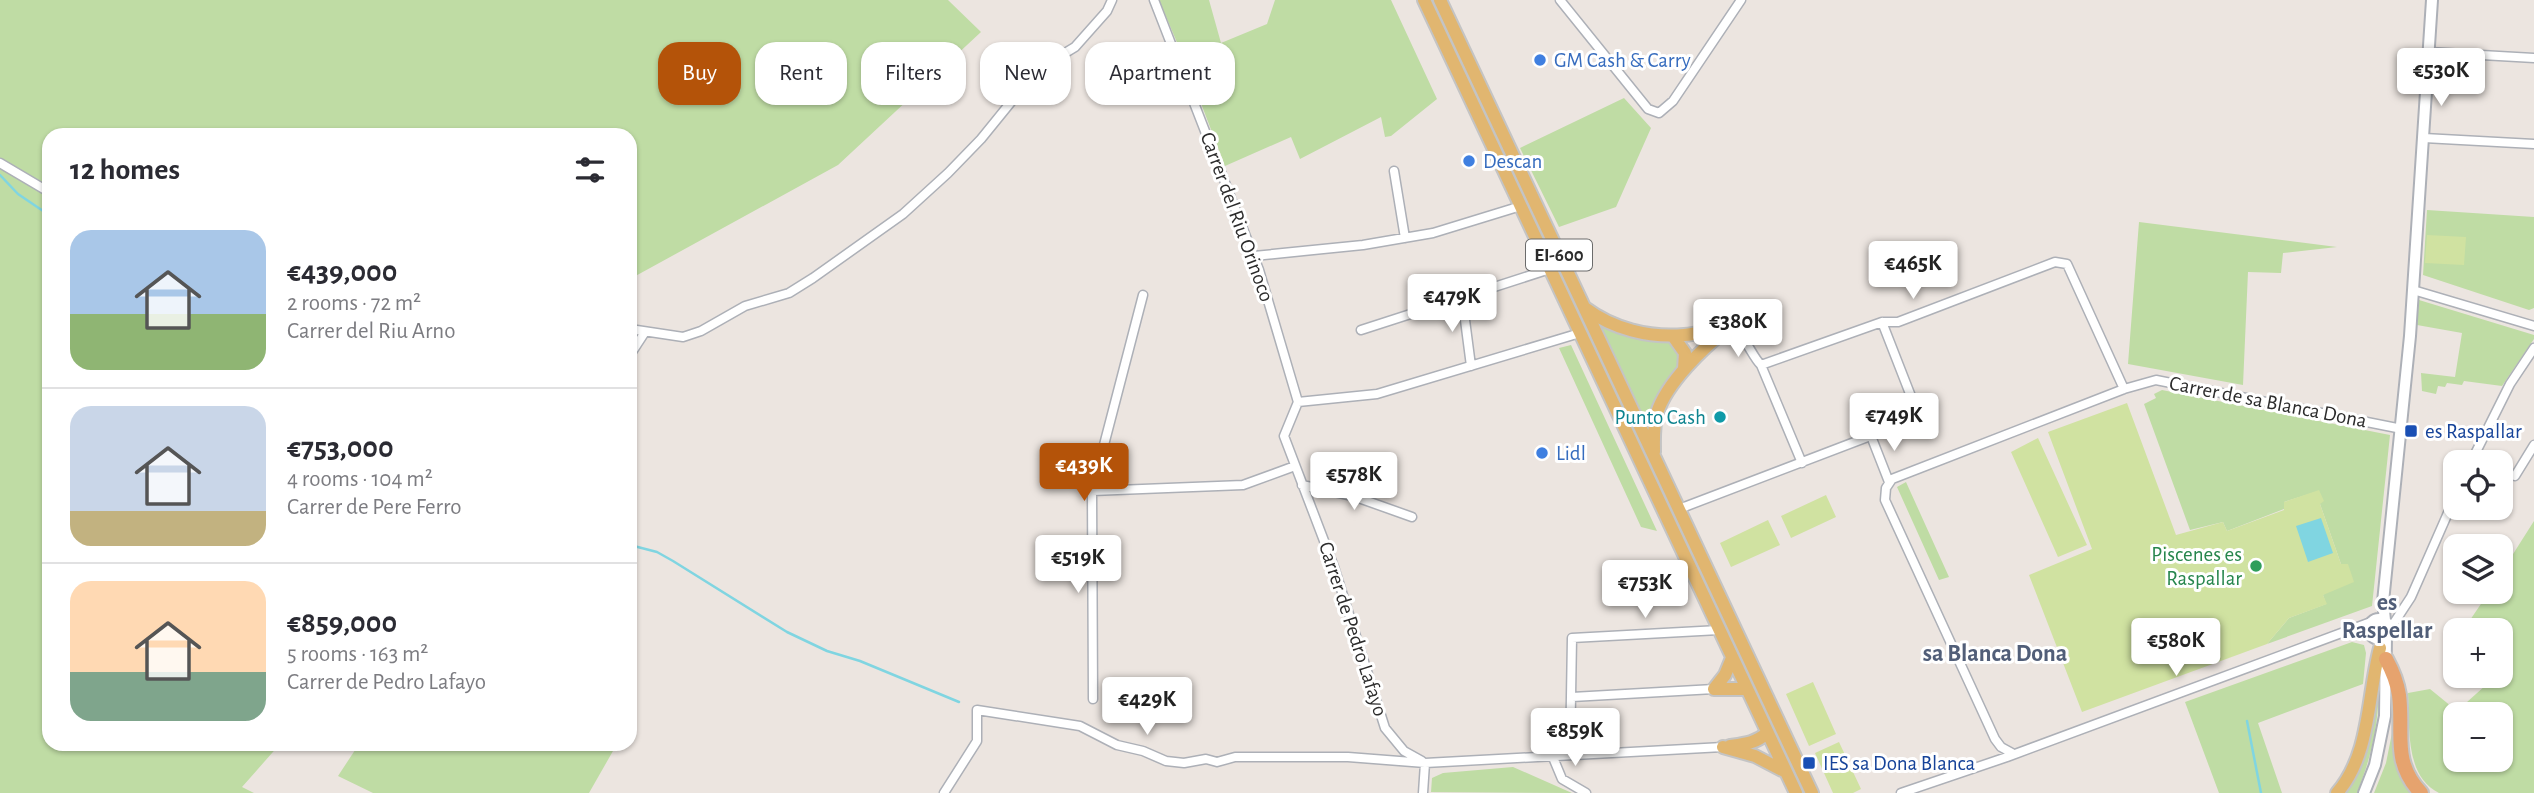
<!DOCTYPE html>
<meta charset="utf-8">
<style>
:root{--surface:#fff;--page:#f2f2f3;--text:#2b2b33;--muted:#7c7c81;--line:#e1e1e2;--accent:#b45309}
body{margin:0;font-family:"Alegreya Sans",sans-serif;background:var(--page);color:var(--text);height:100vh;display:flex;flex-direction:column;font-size:26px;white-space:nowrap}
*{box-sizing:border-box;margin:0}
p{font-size:23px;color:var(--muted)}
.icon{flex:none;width:38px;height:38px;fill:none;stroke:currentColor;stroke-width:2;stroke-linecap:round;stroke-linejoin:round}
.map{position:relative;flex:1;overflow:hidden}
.panel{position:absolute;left:42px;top:128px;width:595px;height:623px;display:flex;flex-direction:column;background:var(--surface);border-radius:21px;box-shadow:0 2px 5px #0004}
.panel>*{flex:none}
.hud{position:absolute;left:658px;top:42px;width:665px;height:63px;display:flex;gap:14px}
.buttons{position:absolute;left:2443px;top:450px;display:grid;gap:14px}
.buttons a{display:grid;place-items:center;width:70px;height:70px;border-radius:14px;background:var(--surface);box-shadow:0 2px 5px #0004;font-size:35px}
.price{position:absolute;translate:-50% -60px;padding:0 16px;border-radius:7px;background:#fff;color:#222;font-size:23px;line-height:46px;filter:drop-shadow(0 2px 4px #0008)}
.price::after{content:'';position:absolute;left:50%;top:42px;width:21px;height:16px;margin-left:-10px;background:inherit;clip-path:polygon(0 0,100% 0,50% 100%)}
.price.current{background:var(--accent);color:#fff}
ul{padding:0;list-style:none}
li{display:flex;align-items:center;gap:21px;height:175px;padding:0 28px}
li+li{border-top:2px solid var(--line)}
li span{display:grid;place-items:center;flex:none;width:196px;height:140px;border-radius:21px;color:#555}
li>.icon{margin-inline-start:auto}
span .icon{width:84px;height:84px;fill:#fffc;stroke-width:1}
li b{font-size:30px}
h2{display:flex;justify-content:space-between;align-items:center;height:84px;padding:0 28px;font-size:30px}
.tag{padding:0 24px;border-radius:21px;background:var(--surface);box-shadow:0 2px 5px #0004;font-size:24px;line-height:63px}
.tag.current{background:var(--accent);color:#fff}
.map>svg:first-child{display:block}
.green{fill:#bfdca4;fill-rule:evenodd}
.pitch{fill:#d0e2a1}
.water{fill:#80d5e1}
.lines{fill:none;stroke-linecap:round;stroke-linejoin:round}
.stream{stroke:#80d5e1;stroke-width:2.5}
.minor-casing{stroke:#adb0b7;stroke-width:11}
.tertiary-casing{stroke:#adb0b7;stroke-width:14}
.primary-casing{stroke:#c4c4c4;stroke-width:16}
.trunk-casing{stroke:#c4c4c4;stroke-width:18}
.minor{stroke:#fff;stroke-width:8}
.tertiary{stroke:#fff;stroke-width:10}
.primary{stroke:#e1b670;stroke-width:12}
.trunk{stroke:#e6a36e;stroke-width:14}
.shop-dot{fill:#3f7fe0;stroke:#fff;stroke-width:2.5}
.culture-dot{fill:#0f9aa8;stroke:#fff;stroke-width:2.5}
.transit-dot{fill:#1a4fb4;stroke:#fff;stroke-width:2.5}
.leisure-dot{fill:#2e9e5b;stroke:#fff;stroke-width:2.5}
.labels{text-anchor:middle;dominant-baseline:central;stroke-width:6;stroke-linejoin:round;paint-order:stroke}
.shield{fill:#fff;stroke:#6b6b6b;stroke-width:2}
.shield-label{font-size:19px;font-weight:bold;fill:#2c2c2c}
.shop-label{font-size:21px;fill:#366cbe;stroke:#fff;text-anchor:start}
.street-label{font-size:21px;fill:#2c2c2c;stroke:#fff}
.culture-label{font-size:21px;fill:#0d838f;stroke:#fff;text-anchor:end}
.transit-label{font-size:21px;fill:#164399;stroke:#fff;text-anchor:start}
.leisure-label{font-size:21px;fill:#27864d;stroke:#fff;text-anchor:end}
.quarter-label{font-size:24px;font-weight:bold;fill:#515e78;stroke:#fff}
</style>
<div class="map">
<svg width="2534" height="793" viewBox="0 0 2534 793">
<rect width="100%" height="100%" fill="#ece5e0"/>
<path class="green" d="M0,0H948L981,32L838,165L630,279V135H49V744H280L242,787L254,793H0Z
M1159,0H1209L1221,43L1267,24L1275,0H1391L1437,99L1391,136L1385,137L1381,117L1300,159L1291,137L1225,166L1184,59Z
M1624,98L1651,128L1616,207L1559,227L1520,148Z
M2427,210L2534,217V308L2529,310L2423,275Z
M2139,222L2337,247L2283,253L2281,273L2248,272L2243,385L2128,364Z
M2419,300L2534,335V339L2502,386L2464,381L2462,385L2447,383L2445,387L2438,386L2436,394L2422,391L2421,373L2455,377L2462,333L2417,325Z
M1600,324L1612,330L1656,336L1673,344L1680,354L1679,365L1668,382L1650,430Z
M1571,345L1657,531L1641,527L1559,348Z
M2162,390L2390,435L2372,606L2267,644L2289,618L2326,604L2323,595L2341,564L2320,504L2319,491L2284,502V509L2227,531L2223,522L2190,530L2144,404L2156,398L2154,394Z
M1906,482L1949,577L1939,580L1897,487Z
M2534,521V793H2439C2404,776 2410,725 2408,693L2430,689L2457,711L2496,676H2501V672L2509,664L2501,657V630H2471L2466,626L2489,592H2501V573ZM2455,714H2501V760H2455Z
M2352,642L2364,645L2366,653L2363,684L2258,723L2282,793H2219L2185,702Z
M2379,679C2379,723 2373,752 2357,793H2343L2361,766Z
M2394,723L2415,793H2374L2386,763Z
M359,744H617L589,793H373L338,776Z
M1513,767L1572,793L1431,792L1432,778L1443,773Z"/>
<path class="pitch" d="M2427,235L2466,237L2464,265L2425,263Z
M2127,403L2176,535L2223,522L2227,531L2284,510V502L2319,490L2324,501L2320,504L2341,564H2348L2354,582L2323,595L2327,604L2289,618L2267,644L2082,712L2029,575L2092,549L2048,432Z
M2038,438L2087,545L2058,557L2011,452Z
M1826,495L1836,517L1791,538L1781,516Z
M1768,520L1780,545L1731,567L1720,543Z
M1813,682L1836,734L1809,746L1786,694Z
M1839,742L1861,789L1853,793H1833L1815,753Z"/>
<path class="water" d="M2321,518L2333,553L2308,562L2296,526Z"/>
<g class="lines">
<path class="stream" d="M0,175L18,194L49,215
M630,545L657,552L673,561L787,632L827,651L860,661L959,702
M2247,721L2261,793"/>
<g class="minor-casing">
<path id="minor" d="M1154,0L1259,270L1298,402L1284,436L1334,567L1385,728L1404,751L1422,761
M1560,0L1648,109L1659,113L1673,101L1741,0
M2429,52L2534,58
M2424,138L2534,144
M0,163L49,192
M1394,171L1405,238
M1254,256L1363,245L1433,233L1521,206
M2413,290L2534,326
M1143,295L1092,491L1243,485L1295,466
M1462,297L1471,366
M1728,328C1744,330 1750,354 1761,365L1802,463
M630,329L683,337L701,331L745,306L789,293L813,278L903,214L948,173L981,139L1037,70L1075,47L1107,11L1112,0
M1361,330L1550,269
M630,355L645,332
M1761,365L1882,322H1898L2055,262L2067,264L2124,389
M1298,402L1377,394L1580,333
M1871,436L1889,482
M2471,462L2510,384L2534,348
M2515,476L2534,445
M1302,485L1353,496L1412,517
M1092,491L1093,699
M1679,509L1907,422L1914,415V404L1882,322
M2390,629L2411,597L2455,497
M1572,697L1714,689
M2012,753L2001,747L1995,739L1885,500L1886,488L1892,479L2124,389L2156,380L2402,429
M1570,754L1572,638L1719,630
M1552,755L1562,779L1586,793
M944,793L977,741V710L1080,726L1117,745L1143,751L1166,761L1184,763L1206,759L1217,762L1235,757H1348L1425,763L1723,747
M1423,793L1425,763
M1901,793L2007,757L2371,622"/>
</g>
<g class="tertiary-casing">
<path id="tertiary" d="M2369 629a10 10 0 1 1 20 0a10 10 0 1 1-20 0Z
M2385,620L2383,602L2410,336L2432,0
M2364,793L2375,765L2385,716L2386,636"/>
</g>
<g class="primary-casing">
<path id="primary" d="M1424,0L1796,793
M1440,0L1812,793
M1585,308C1613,329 1649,338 1684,335C1699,334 1713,329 1728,328
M1673,336L1685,353L1684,369
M1654,452C1654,439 1653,426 1657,413C1667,382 1703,348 1728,328
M1714,689L1725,675L1732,658
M1714,689H1747
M1730,746C1745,744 1756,743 1767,733
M1723,747L1755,756L1786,772
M2337,793C2371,754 2367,696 2380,648"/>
</g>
<g class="trunk-casing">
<path id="trunk" d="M2386,659C2392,670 2397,682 2399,695C2404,733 2391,761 2421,793"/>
</g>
<use href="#minor" class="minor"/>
<use href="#tertiary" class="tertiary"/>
<use href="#primary" class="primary"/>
<use href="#trunk" class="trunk"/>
</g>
<g class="shop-dot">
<circle cx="1540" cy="60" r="7"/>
<circle cx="1469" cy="161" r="7"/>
<circle cx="1542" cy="453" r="7"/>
</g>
<circle class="culture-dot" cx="1720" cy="417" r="7"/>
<g class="transit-dot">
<rect x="2404" y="424" width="14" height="14" rx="3.5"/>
<rect x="1802" y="756" width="14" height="14" rx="3.5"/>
</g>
<circle class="leisure-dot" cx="2256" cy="566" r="7"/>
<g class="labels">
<rect class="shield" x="1526" y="239.5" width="66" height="31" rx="5"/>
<g class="shield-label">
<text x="1559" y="255">EI-600</text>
</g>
<g class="shop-label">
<text x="1554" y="60">GM Cash &amp; Carry</text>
<text x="1483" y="161">Descan</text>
<text x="1556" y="453">Lidl</text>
</g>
<g class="street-label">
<text transform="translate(1237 217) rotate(70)">Carrer del Riu Orinoco</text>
<text transform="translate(2268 402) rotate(11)">Carrer de sa Blanca Dona</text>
<text transform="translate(1353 629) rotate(72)">Carrer de Pedro Lafayo</text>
</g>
<g class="culture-label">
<text x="1706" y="417">Punto Cash</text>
</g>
<g class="transit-label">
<text x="2425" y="431">es Raspallar</text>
<text x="1823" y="763">IES sa Dona Blanca</text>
</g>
<g class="leisure-label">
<text x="2242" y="554">Piscenes es<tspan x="2242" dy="24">Raspallar</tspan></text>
</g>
<g class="quarter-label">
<text x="2387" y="603">es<tspan x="2387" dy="28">Raspellar</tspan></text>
<text x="1995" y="654">sa Blanca Dona</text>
</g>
</g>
</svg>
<div class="buttons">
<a><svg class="icon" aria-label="locate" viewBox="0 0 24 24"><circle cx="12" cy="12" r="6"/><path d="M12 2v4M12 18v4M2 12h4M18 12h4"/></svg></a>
<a><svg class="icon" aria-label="layers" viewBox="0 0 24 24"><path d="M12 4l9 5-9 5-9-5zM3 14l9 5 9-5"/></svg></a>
<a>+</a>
<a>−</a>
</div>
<b class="price" style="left:2441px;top:108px">€530K</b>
<b class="price" style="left:1913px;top:301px">€465K</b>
<b class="price" style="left:1452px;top:334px">€479K</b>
<b class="price" style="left:1738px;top:359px">€380K</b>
<b class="price" style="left:1894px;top:453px">€749K</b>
<b class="price current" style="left:1084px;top:503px">€439K</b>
<b class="price" style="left:1354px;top:512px">€578K</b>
<b class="price" style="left:1078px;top:595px">€519K</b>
<b class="price" style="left:1645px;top:620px">€753K</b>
<b class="price" style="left:2176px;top:678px">€580K</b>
<b class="price" style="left:1147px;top:737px">€429K</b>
<b class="price" style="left:1575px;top:768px">€859K</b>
<div class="hud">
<a class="tag current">Buy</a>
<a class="tag">Rent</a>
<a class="tag">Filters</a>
<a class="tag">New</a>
<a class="tag">Apartment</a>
</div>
<section class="panel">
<h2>12 homes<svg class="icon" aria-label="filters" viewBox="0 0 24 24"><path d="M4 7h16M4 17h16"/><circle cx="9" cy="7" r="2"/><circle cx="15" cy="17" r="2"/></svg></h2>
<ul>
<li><span style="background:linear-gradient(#a9c7e8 60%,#8fb573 0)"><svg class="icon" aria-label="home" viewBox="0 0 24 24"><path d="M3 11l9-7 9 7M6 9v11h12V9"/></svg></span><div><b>€439,000</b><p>2 rooms · 72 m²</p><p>Carrer del Riu Arno</p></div></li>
<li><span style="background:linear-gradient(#c9d6e8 75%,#c2b280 0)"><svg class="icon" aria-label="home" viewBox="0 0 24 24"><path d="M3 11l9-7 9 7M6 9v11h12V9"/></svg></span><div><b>€753,000</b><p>4 rooms · 104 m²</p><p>Carrer de Pere Ferro</p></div></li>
<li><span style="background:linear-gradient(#ffd9b3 65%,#7fa58c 0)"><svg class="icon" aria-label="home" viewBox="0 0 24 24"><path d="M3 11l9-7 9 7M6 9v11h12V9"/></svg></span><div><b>€859,000</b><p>5 rooms · 163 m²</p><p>Carrer de Pedro Lafayo</p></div></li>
</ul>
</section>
</div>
